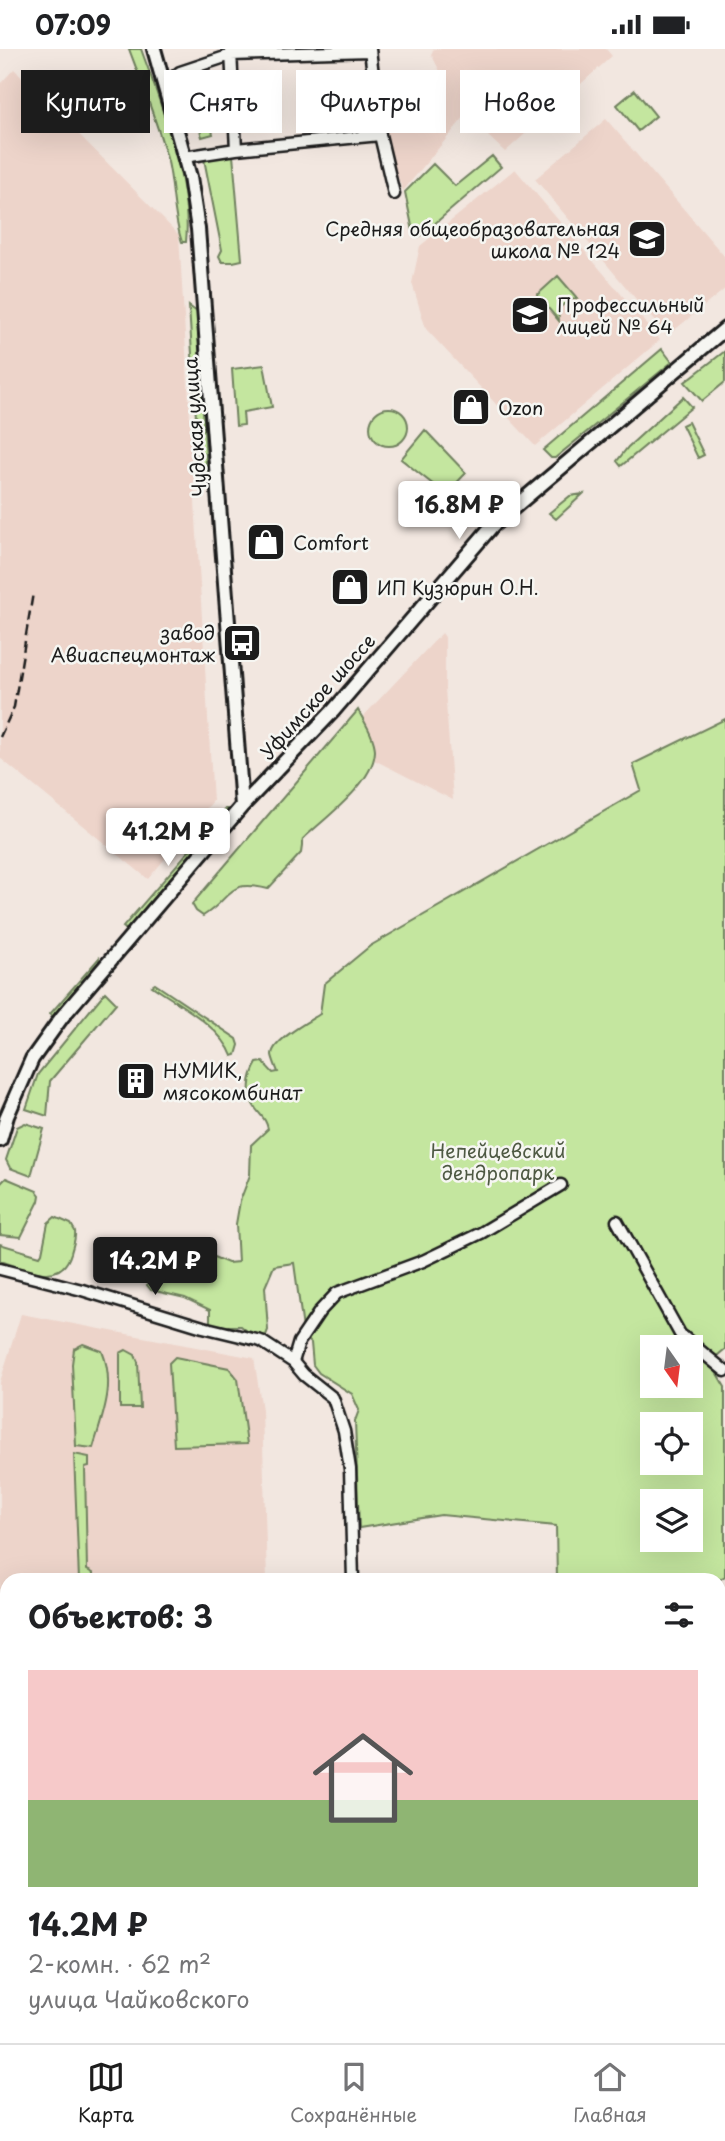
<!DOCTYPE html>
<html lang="ru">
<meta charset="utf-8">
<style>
:root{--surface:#fff;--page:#f6f6f6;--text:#202124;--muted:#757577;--line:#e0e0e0;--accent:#1c1c1c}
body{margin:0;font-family:"Playpen Sans",sans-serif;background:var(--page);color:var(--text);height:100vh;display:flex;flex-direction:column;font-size:26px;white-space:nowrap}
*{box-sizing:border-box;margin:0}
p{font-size:23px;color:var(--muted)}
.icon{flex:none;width:38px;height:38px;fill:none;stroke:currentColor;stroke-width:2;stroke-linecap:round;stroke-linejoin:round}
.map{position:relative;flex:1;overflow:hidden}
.drawer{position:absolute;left:0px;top:1524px;width:726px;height:471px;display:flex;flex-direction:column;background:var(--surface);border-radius:21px 21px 0 0;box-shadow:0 7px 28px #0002}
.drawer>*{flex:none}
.top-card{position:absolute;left:21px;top:21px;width:684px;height:63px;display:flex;gap:14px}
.needle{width:46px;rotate:166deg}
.buttons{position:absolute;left:640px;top:1286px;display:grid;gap:14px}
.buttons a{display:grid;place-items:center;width:63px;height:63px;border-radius:0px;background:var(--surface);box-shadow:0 7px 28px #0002;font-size:35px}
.price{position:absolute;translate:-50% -60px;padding:0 16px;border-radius:7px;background:#fff;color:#222;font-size:23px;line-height:46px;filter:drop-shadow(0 2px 4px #0008)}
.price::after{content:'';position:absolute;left:50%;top:42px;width:21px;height:16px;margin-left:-10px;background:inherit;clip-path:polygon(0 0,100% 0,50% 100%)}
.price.active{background:var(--accent);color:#fff}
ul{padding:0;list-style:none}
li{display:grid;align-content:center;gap:14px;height:371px;padding:0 28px}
li span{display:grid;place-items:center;height:217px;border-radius:0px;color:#555}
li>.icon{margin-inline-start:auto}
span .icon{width:126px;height:126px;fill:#fffc;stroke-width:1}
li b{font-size:30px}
h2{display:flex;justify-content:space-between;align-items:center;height:84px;padding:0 28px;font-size:30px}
.pill{padding:0 24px;border-radius:0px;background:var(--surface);box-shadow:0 7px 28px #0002;font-size:24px;line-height:63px}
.pill.active{background:var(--accent);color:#fff}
.status{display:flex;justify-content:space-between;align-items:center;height:49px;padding:0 35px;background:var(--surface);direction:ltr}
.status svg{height:19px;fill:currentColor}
.tab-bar{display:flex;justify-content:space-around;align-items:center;height:98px;border-top:2px solid var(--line);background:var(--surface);font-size:19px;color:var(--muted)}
.tab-bar a{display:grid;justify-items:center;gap:4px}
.tab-bar .active{color:var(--accent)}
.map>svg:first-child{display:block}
.built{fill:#edd4ca}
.green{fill:#c4e69f;stroke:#70815e;stroke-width:2;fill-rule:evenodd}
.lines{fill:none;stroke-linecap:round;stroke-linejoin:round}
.minor-casing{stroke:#1c1c1c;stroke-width:15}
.major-casing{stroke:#1c1c1c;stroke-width:18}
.minor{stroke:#f6f6f2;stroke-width:10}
.major{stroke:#f6f6f2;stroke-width:12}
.rail{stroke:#1c1c1c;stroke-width:2.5;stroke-dasharray:10 5;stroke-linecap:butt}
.labels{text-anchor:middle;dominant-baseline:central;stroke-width:5;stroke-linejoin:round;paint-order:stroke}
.poi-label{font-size:19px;fill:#1c1c1c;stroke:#f6f6f2;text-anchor:start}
.street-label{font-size:19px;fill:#1c1c1c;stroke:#f6f6f2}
.park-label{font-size:19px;fill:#4e5943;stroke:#f6f6f2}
</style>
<div class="status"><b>07:09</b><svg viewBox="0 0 49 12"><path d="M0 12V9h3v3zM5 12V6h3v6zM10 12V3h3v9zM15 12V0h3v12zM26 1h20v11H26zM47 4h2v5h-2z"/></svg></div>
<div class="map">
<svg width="725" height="1994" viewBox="0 0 725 1994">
<rect width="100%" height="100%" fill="#f2e7e0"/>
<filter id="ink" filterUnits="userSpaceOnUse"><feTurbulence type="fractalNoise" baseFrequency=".0143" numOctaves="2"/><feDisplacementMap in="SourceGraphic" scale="14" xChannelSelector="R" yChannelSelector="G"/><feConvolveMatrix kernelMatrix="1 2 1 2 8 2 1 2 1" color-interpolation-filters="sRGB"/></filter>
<g filter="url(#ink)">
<path class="built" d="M434,0H606L612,7L505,103L466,66L403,142L386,97L382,71L419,44L444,30L431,5Z
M14,20L179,186L213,752L148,830L0,709V35Z
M606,70L725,208V240L667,287L535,130Z
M515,120L660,291L535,397L426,280L412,234L420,197Z
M442,584L445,588V639L453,751L339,693Z
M21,1265L254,1309L262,1361L267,1531H7V1628L0,1626V1333Z
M404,1988H578V1994H404Z"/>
<path class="green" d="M129,0H141C161,55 192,134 186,193H182C173,168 174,139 168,113C158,75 143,37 129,0Z
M198,25L213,85L202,88L185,29Z
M635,41L656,67L638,82L617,56Z
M233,106L242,211L233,213H222L219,207L222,201L204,110Z
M492,107L501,118L419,188L414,187L405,143L433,115L455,137Z
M558,227L577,249L569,251L558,260L559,272L537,246Z
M189,257L197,263L207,428L200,433Z
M662,300L672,313L555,409H551L543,401Z
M725,302V333L702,352L685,333Z
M264,316L272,358L243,363L244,376L236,377L232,320Z
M683,348L692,358L621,417L617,412L628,398Z
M370 378a19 19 0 1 1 38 0a19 19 0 1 1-38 0Z
M688,373L704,406L698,409L682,376Z
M425,381L466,424L450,441L453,444L449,448L401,410Z
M583,445L556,470L549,464L570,447Z
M358,661C364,672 375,689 375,702C374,734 325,769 303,790L301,804L268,840C225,830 235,847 203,867L196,862L192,855Z
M725,670V1300L710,1313L725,1338V1527L719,1531H557L556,1477L441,1466L359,1479L355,1372L359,1361L352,1345L319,1324L313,1316L311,1294L304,1287L294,1214L274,1217L265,1238L268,1281L266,1286L254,1288L241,1277H212L210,1273V1261L185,1249L151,1241L147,1236L149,1231C162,1221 179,1224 192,1213L176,1207L170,1196L197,1201L228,1214L238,1213L236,1175L240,1152L250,1126L251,1096L268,1080C266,1070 262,1068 256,1060C246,1046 249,1027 257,1014L263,1013L273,1024L278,1023C276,1018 273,1011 272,1006C272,992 309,972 320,965L324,935L370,897L641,741L633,715ZM653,1298H691V1337H653ZM653,1376H691V1414H653ZM653,1452H691V1491H653Z
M225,760H230V763L128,882L123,878Z
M99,909L100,916L54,968L50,965Z
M155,935L237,990L239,996L236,1006L232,1007C221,977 178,955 152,937Z
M105,943L116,954L50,1032L47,1067L26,1060L38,1025Z
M25,1074L44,1080L31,1127L10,1119L6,1111L17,1078Z
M6,1129L37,1142L40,1146L39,1152L21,1188L0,1186V1135Z
M55,1168L71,1175L75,1182C76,1190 73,1196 71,1204C61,1239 24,1219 0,1212V1195L40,1207L42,1204L48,1174Z
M83,1295L102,1302C116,1336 103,1365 93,1399L76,1397L72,1315L74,1300Z
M126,1301L135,1306L138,1313L140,1359H120V1304Z
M175,1308L229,1319L238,1330L247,1395L174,1397L169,1314Z
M74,1405L89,1408V1417L85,1418L87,1521L93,1524V1531H79Z
M725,1701V1994H702L709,1988H719V1704Z"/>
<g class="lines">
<g class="minor-casing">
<path id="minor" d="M370,0L380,86L394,145
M231,3L236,100
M165,36L180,23L231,6L370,2
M184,108L236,100L380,86
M617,1172L680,1285L725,1322
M0,1220L82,1241L203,1278L261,1292L293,1313L304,1326L333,1349L344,1382L350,1420L353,1531
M293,1313L299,1293L320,1262L337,1244L423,1212L481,1184L561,1136
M719,1554L725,1551
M719,1610L725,1606
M719,1631L725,1640
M0,1642L7,1644
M358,1988V1994
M635,1988V1994"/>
</g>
<g class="major-casing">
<path id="major" d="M154,0L190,128L198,180L242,757
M0,1091L7,1067L32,1010L62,968L242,757L333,662L492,477L725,280"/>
</g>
<use href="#minor" class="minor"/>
<use href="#major" class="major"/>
<path class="rail" d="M0,688L14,658L33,544"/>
</g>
</g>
<defs>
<g id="school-square" transform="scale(2.0125)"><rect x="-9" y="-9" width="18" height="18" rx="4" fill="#1c1c1c" stroke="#f6f6f2"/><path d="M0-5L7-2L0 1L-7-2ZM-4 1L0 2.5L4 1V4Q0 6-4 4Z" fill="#fff"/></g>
<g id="university-square" transform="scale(2.0125)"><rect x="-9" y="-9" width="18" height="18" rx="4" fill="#1c1c1c" stroke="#f6f6f2"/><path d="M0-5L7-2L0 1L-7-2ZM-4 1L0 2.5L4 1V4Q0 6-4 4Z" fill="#fff"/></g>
<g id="shop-square" transform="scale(2.0125)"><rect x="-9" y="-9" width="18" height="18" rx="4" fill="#1c1c1c" stroke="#f6f6f2"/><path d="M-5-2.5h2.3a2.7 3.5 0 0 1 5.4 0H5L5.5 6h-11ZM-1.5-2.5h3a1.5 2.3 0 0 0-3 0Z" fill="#fff"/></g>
<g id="bus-square" transform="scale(2.0125)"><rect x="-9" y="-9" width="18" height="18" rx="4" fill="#1c1c1c" stroke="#f6f6f2"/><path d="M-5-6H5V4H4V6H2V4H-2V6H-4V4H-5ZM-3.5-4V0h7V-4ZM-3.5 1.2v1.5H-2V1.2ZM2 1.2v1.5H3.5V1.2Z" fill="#fff"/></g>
<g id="building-square" transform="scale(2.0125)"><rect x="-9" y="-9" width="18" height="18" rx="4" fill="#1c1c1c" stroke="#f6f6f2"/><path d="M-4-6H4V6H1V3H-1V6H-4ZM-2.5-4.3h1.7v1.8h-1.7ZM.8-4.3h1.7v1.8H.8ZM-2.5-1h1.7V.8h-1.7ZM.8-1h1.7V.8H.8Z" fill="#fff"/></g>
</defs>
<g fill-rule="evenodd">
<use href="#school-square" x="647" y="190"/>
<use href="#university-square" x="530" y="266"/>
<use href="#shop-square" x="471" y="358"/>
<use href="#shop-square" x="266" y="493"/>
<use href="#shop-square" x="350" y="538"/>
<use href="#bus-square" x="242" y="594"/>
<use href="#building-square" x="136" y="1032"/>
</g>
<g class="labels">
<g class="poi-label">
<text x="620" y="179" text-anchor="end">Средняя общеобразовательная<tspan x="620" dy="22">школа № 124</tspan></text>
<text x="557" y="255">Профессильный<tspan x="557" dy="22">лицей № 64</tspan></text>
<text x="498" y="358">Ozon</text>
<text x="293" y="493">Comfort</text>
<text x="377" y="538">ИП Кузюрин О.Н.</text>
<text x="215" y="583" text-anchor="end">завод<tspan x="215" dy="22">Авиаспецмонтаж</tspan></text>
<text x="163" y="1021">НУМИК,<tspan x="163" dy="22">мясокомбинат</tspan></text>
</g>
<g class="street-label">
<text transform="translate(194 378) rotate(-94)">Чудская улица</text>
<text transform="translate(317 647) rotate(-48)">Уфимское шоссе</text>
</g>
<g class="park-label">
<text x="498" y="1101">Непейцевский<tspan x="498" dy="22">дендропарк</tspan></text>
</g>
</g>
</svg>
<div class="buttons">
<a><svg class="needle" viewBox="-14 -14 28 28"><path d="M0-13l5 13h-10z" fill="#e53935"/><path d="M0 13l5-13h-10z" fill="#757577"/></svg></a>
<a><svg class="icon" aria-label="locate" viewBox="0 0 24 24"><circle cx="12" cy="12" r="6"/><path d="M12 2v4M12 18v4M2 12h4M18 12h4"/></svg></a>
<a><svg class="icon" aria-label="layers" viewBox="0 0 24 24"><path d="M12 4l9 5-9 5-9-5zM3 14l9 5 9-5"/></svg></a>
</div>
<b class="price" style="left:459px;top:492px">16.8M ₽</b>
<b class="price" style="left:168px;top:819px">41.2M ₽</b>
<b class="price active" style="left:155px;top:1248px">14.2M ₽</b>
<div class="top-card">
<a class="pill active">Купить</a>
<a class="pill">Снять</a>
<a class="pill">Фильтры</a>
<a class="pill">Новое</a>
</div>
<section class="drawer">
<h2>Объектов: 3<svg class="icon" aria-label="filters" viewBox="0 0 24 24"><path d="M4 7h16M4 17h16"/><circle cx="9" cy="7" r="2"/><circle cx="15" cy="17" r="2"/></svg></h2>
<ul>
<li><span style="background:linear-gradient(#f6c9c9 60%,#8fb573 0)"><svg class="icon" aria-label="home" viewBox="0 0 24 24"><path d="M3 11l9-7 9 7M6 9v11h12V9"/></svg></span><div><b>14.2M ₽</b><p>2-комн. · 62 m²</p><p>улица Чайковского</p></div></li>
</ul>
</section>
</div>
<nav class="tab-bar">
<a class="active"><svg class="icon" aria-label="map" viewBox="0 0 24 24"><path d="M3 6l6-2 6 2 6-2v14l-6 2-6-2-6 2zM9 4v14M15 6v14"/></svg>Карта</a>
<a><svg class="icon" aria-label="saved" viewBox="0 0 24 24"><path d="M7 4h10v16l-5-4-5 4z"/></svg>Сохранённые</a>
<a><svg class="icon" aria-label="home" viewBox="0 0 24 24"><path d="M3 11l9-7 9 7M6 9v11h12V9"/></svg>Главная</a>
</nav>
